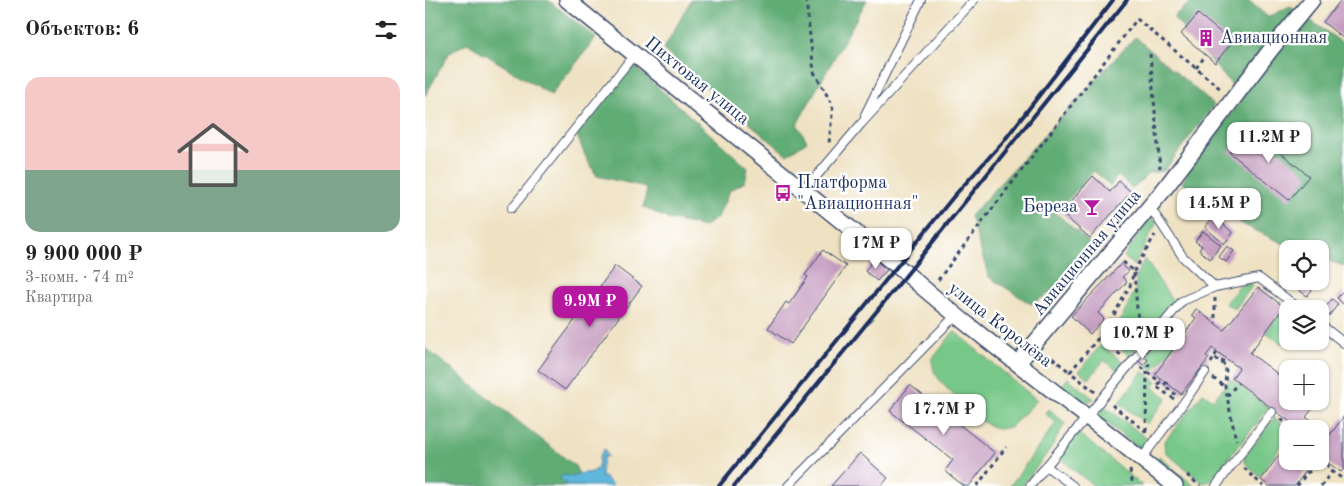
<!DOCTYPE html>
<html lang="ru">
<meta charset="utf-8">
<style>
:root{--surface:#fff;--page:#f6f6f6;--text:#222;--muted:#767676;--accent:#b5179e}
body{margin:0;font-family:"Old Standard TT",serif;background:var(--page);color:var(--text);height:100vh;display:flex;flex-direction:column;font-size:19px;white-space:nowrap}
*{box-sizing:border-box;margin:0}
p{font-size:16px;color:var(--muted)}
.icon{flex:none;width:28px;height:28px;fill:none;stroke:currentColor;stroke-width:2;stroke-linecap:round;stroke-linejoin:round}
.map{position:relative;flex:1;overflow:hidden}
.side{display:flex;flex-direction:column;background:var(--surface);width:425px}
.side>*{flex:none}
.buttons{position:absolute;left:854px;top:240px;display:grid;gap:10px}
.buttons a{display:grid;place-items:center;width:50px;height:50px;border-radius:10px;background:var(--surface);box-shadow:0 1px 4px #0004;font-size:25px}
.price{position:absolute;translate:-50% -42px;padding:0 11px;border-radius:10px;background:#fff;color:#222;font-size:16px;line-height:32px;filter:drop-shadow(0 1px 2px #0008)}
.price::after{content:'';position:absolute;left:50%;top:30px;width:15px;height:11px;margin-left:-8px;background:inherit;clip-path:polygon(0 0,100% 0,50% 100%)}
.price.current{background:var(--accent);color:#fff}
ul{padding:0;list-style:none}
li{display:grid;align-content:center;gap:10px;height:265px;padding:0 25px}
li span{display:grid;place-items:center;height:155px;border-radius:15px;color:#555}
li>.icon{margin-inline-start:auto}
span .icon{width:90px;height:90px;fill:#fffc;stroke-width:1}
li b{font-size:21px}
h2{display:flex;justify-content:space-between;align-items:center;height:60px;padding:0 25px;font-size:21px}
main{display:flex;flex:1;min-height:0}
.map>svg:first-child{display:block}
.green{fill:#77c788;stroke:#497b73}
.forest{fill:#61ac74;stroke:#3e6e69}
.water{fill:#5fb7dc;stroke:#3d739d}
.building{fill:#c49bbf}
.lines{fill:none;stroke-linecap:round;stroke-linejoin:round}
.lane-casing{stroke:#3b4a6d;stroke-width:10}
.street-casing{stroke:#3b4a6d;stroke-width:18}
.path{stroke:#3b4a6d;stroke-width:3;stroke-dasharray:4 4;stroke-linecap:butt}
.lane{stroke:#fff;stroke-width:8}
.street{stroke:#fff;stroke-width:15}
.rail{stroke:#1b2f5e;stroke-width:4}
.labels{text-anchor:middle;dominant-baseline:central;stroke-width:4.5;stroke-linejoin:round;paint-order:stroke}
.poi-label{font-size:18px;fill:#1b2f5e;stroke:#fff;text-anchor:start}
.street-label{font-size:18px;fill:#1b2f5e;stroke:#fff}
</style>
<main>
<section class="side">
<h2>Объектов: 6<svg class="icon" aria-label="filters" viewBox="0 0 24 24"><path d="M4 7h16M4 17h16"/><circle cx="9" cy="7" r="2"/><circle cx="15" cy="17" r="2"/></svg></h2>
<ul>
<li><span style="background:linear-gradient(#f6c9c9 60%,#7fa58c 0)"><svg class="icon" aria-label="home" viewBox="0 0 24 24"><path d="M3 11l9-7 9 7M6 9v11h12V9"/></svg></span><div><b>9 900 000 ₽</b><p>3-комн. · 74 m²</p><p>Квартира</p></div></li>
</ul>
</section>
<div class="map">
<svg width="919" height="486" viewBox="0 0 919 486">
<rect width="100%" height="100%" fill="#fff"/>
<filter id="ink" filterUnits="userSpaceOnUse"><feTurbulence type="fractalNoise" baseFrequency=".02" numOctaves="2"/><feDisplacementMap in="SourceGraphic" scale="10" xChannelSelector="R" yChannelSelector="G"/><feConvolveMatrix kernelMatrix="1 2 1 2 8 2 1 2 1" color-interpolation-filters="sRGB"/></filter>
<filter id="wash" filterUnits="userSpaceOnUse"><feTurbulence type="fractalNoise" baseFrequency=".0096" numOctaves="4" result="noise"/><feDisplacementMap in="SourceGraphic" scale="20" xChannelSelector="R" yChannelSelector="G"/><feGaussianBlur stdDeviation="1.12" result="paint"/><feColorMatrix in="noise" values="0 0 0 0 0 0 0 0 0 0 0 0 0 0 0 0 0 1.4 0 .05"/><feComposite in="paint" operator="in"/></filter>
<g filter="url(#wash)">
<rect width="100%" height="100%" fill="#efe2c3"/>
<path class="green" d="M725,218L732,222L709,266L699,257Z
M720,259L748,302L717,340L695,322L711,288V275Z
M826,283L828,285L810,309L800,303L815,286Z
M860,308L862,310V337L857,344L841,332Z
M690,329L712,346L705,356L683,338Z
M529,331L612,400L586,427L572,429L558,422L534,401L516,382L509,371L507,360Z
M737,332L751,343L728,372L721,366L727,359L720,353Z
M676,345L699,363L693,371L679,360L664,379L654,371Z
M718,371L732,382L728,387L742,398L722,424L694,403Z
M643,378L669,399L656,404L636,387Z
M806,379L844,408L785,481L778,483L740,452L739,442L778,393L788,400Z
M678,405L725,441L720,447L711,446L674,417V412Z
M624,409L640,423L624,451L597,486H585L631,423L620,413Z
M849,418L864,429H862V438L834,476L821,464L819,458Z
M653,433L718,486H669L633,457Z
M734,456L769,486H761L732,463Z"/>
<path class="forest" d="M0,0H123L171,38L126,95L42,43L25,52L0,96Z
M266,0H442L372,124L382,141L362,155L238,50Z
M768,0H823L843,17L865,6L919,44V266L895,258V249H870L819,225L757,183L771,159L818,98L748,17Z
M710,37L789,105L739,171L724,173L708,189L693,176L685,186L669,171L631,213L673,250L641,284L606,304L564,277L545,216Z
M208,65L323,168L320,182L305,190L293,217L279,227L243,219L218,207L222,190L216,186L172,176L162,160L151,133Z
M0,348L150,466L160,486H0Z"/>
<path class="water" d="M179,449L183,457L179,456C177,462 176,471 176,477H180L188,486H140L142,483L138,482L135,478L139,475L148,477L152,474L167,472L173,468L174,457Z"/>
<g id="blocks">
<path class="building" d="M916,0H919V39L898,22Z
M773,14L807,42L790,63L756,34Z
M824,127L884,176L864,200L804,152Z
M668,176L685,192L694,181L706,192L665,238L636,213Z
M789,216L808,233L799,244L780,227Z
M778,231L796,245L785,259L774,250L777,246L770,241Z
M802,246L809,251L801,262L794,257Z
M398,250L421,266L366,344L343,328L361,302L364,304L383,277L380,275Z
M449,259L462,270L452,281L440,271Z
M696,264L704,271L697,277L702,282L673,313L679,319L665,334L646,316Z
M190,266L217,286L140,390L113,370Z
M869,281H879L872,289L866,284Z
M883,281H886L891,285L882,296L875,291Z
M833,287L859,307L825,353L862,381V401H889L892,403L881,417L905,435L919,416V469L916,472L895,457V429H874L877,424L873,428L807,378L814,368L787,348L781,356L784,358L756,394L730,374L771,318L767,315L771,309L799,330Z
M918,292L919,293V305L912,298Z
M907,299L913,304L904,316L898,311Z
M718,355L723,360L718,365L713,361Z
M485,385L570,453L544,486H539L520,471L528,460L465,411Z
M862,444V461H888L870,486H844L836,480Z
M435,453L463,478L456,486H406Z"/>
</g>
</g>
<g filter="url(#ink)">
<use href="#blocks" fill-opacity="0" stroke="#3b4a6d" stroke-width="1"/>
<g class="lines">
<g class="lane-casing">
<path id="lane" d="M440,115L496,0
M378,192L436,124L549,0
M725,207L758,257L790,287
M87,208L209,55
M895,324L919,343
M717,458L757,405L780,372
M621,466L648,486
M363,486L530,316
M605,486L757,301L790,287L834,278L875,309
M791,486L847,412"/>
</g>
<g class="street-casing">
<path id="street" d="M142,0L482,274C568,349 662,414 750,486
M593,363L737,192L847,48L887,0"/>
</g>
<path class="path" d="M381,0L389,72L408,106L404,143
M725,54L735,168
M771,68L781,55
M698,262L709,271L713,322L716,333
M513,280L712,19L797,90
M790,298V323
M686,320L711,339
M674,337L697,356
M627,358L645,372
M790,358L801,366L800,387L811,440
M786,363L792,352
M797,363L799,357
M716,367L735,382L731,386L749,399
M788,378L799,386
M742,382L739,385L749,393V395
M670,392L645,372L675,336L686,320L705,286L709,271L730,235
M802,396L813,383
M687,405L723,433
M856,419L863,425L866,422
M721,431L722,371L725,360
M819,468L838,486
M705,470L708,486
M762,475L775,486
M552,486L581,447
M872,486L882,473L900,462L907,471L919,480
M896,486L907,471"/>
<use href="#lane" class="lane"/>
<use href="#street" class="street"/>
<path class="rail" d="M294,486L529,196L578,142L688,0
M309,486L482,274L702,0"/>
</g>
</g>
<defs>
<g id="building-bare" transform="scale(1.35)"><path d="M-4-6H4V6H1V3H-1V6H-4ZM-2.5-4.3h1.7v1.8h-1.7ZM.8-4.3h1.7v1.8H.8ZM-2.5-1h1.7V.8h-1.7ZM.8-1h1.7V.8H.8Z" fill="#b5179e" stroke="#fff" stroke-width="2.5" paint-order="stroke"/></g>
<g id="bus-bare" transform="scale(1.35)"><path d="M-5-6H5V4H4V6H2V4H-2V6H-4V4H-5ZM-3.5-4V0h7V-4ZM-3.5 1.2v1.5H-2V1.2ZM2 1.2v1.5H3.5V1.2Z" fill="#b5179e" stroke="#fff" stroke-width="2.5" paint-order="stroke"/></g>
<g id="bar-bare" transform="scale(1.35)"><path d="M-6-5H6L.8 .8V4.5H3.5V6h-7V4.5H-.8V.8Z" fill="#b5179e" stroke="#fff" stroke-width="2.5" paint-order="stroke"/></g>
</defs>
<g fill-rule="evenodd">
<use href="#building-bare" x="781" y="38"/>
<use href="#bus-bare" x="358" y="193"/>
<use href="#bar-bare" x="667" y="207"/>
</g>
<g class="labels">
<g class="poi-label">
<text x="795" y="38">Авиационная</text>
<text x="372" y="183">Платформа<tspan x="372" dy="21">"Авиационная"</tspan></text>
<text x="653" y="207" text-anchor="end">Береза</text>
</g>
<g class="street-label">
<text transform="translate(272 81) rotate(39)">Пихтовая улица</text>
<text transform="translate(662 253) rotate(-50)">Авиационная улица</text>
<text transform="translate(575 325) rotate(38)">улица Королёва</text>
</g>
</g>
</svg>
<div class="buttons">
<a><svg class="icon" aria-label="locate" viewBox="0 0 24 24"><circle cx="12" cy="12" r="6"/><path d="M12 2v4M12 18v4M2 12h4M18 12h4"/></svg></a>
<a><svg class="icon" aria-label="layers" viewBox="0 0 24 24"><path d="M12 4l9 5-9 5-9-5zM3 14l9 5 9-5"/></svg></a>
<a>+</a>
<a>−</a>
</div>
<b class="price" style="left:844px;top:164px">11.2M ₽</b>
<b class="price" style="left:794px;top:230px">14.5M ₽</b>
<b class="price" style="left:451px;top:270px">17M ₽</b>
<b class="price current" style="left:165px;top:328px">9.9M ₽</b>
<b class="price" style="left:718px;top:360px">10.7M ₽</b>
<b class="price" style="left:519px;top:436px">17.7M ₽</b>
</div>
</main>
